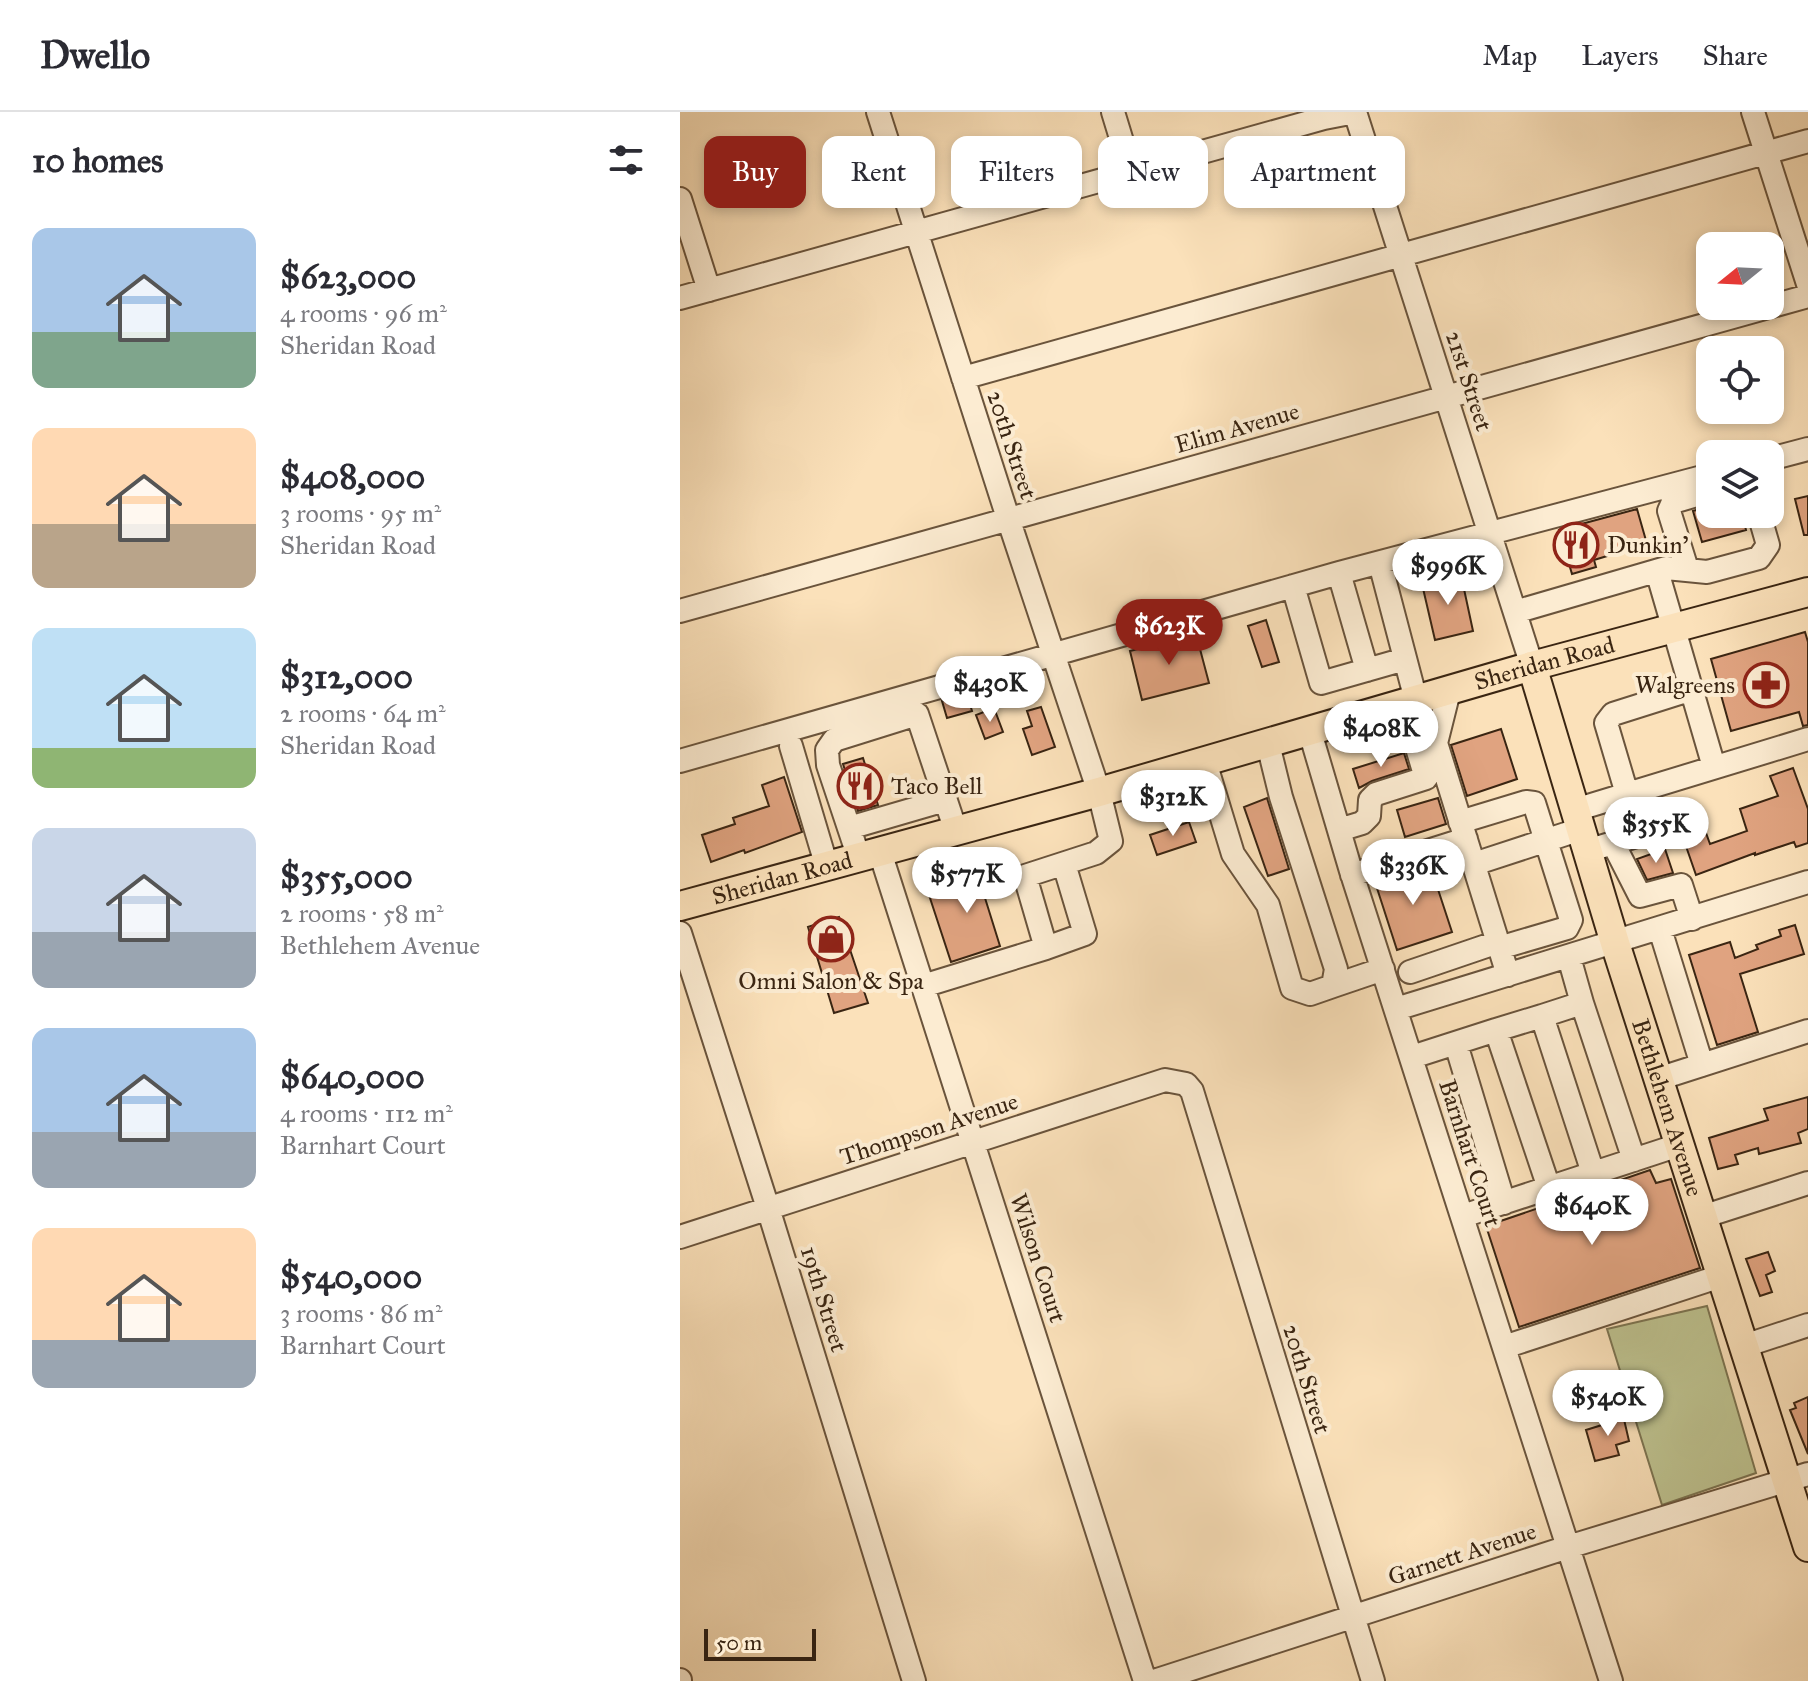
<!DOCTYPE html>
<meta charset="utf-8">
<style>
:root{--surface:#fff;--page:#f2f2f3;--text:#2b2b33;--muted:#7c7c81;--line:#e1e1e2;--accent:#8f2418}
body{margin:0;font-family:"IM FELL Great Primer",serif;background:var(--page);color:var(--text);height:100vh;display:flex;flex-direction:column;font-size:30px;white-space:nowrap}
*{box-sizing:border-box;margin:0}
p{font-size:26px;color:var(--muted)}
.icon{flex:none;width:44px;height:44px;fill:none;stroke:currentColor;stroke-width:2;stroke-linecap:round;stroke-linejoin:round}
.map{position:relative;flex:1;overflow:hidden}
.side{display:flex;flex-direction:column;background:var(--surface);width:680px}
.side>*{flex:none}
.guide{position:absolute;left:24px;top:24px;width:760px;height:72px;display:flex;gap:16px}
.needle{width:52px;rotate:252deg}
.tools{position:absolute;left:1016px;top:120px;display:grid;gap:16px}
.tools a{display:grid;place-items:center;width:88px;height:88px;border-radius:16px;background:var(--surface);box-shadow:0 4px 12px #0003;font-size:40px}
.scale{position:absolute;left:24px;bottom:20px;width:112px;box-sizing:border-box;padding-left:8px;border:4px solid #3a2512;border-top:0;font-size:22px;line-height:28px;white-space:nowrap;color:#3a2512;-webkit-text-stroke:6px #fcecd2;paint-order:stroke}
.price{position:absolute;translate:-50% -68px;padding:0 18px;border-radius:28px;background:#fff;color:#222;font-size:26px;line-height:52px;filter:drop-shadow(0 2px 4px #0008)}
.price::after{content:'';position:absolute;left:50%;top:48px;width:24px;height:18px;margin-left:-12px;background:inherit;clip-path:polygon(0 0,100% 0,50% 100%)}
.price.active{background:var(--accent);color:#fff}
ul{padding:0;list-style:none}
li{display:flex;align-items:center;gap:24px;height:200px;padding:0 32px}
li span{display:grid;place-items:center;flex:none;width:224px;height:160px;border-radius:16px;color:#555}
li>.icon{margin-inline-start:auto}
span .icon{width:96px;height:96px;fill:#fffc;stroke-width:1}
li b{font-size:34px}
h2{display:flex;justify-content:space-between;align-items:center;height:96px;padding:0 32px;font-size:34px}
.pill{padding:0 28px;border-radius:16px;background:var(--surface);box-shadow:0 4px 12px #0003;font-size:28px;line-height:72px}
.pill.active{background:var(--accent);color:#fff}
header{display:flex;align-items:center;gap:48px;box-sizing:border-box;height:112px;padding:0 40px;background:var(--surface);border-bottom:2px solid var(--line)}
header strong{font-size:38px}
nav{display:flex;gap:44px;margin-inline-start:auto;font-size:28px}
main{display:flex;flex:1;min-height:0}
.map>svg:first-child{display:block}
.green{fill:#bec390;stroke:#7c7451;stroke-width:2}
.building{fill:#e0a380;stroke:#3a2512;stroke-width:2}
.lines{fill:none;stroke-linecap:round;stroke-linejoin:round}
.minor-casing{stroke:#6a543c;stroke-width:26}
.major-casing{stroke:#3a2512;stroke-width:32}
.minor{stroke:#fcecd2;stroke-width:22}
.major{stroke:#fbe1ba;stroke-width:28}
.labels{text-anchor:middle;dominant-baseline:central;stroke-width:8;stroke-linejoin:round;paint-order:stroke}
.street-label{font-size:24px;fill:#3a2512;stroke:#fcecd2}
.poi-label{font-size:24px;fill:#3a2512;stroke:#fcecd2;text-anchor:start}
</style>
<header>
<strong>Dwello</strong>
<nav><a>Map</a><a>Layers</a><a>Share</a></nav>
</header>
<main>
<section class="side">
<h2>10 homes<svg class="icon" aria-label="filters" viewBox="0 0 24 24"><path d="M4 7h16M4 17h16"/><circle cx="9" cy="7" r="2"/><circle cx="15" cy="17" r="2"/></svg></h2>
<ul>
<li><span style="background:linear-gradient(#a9c7e8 65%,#7fa58c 0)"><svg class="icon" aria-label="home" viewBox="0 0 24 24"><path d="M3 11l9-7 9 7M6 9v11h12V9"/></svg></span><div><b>$623,000</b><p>4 rooms · 96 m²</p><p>Sheridan Road</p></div></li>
<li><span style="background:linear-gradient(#ffd9b3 60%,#b9a48a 0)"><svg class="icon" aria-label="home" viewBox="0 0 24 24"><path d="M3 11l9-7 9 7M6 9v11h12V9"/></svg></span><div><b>$408,000</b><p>3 rooms · 95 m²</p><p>Sheridan Road</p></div></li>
<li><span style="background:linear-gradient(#bfe0f5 75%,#8fb573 0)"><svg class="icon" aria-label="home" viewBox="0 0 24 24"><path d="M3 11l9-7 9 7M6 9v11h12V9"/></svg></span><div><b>$312,000</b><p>2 rooms · 64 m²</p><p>Sheridan Road</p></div></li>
<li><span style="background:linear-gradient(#c9d6e8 65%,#9aa5b1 0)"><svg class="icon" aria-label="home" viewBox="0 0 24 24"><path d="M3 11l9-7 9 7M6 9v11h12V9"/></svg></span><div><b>$355,000</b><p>2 rooms · 58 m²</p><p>Bethlehem Avenue</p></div></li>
<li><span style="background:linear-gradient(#a9c7e8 65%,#9aa5b1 0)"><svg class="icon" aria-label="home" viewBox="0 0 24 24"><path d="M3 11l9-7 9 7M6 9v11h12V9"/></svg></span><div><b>$640,000</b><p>4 rooms · 112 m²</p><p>Barnhart Court</p></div></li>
<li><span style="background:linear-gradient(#ffd9b3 70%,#9aa5b1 0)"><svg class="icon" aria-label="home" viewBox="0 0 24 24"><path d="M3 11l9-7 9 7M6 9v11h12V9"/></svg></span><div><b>$540,000</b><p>3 rooms · 86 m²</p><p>Barnhart Court</p></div></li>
</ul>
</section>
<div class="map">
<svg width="1128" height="1569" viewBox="0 0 1128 1569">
<rect width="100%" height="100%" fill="#fbe1ba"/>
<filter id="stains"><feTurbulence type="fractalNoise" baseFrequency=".0025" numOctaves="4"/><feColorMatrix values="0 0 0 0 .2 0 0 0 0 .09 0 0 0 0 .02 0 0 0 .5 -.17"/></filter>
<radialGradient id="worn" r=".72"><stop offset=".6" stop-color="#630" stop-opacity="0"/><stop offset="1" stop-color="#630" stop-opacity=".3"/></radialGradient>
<path class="green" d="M1027,1194L1076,1361L982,1393L927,1217Z"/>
<path class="building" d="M1128,384V423H1124L1115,387Z
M1030,394V402H1062L1066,418L1022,430L1013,399Z
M957,397L967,432L914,448L916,455L892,462L879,418Z
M781,463L793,519L755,528L742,472Z
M586,508L599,550L582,555L568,514Z
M1125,520L1128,530V613L1123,614L1119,600L1051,619L1031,547Z
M516,522L529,571L462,588L450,539Z
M287,582L292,599L267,606L262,589Z
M361,595L375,635L352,643L343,617L352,614L347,599Z
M314,596L323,620L305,627L296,603Z
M821,617L837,667L787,684L771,633Z
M724,641L729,657L692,669L679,676L673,657Z
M183,646L198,693L178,699L163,652Z
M1113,656L1128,697V731L1116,735L1114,730L1075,743V741L1016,763L1000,717L1022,710L1030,732L1067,719L1060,697L1098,684L1090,664Z
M104,665L122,720L65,741L64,738L31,750L22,723L55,712L53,706L89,694L82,673Z
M587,686L609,757L588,764L564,695Z
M758,686L766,712L725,725L717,698Z
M509,710L516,730L477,743L470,723Z
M985,737L993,761L967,768L957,747Z
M750,753L772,820L717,838L695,770Z
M316,758L323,780L305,786L320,834L271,850L248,780Z
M159,805L188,891L154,901L128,815Z
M1115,813L1124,842L1060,862L1078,920L1037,933L1009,843L1050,830L1055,846L1078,837L1076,833L1101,824L1099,818Z
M1128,985V1017L1118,1021L1121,1031L1079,1042L1078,1036L1055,1043L1058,1052L1038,1057L1029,1026L1088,1008L1084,997Z
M970,1058L976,1071L991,1067L1020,1156L839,1215L806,1114Z
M1088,1140L1095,1159L1086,1163L1092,1180L1080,1184L1066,1147Z
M1128,1285V1342L1110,1298L1116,1296L1114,1291Z
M943,1303L949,1329L936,1333L939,1343L915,1349L906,1318L922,1313L921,1309Z"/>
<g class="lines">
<g class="minor-casing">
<path id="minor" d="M198,0L328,406L419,680L431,729L416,741L345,764L366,836L243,874
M433,0L451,59
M675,0L852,554
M1073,0L1128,172
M0,87L29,178
M0,186L644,6L675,0
M283,266L1128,29
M1090,347L1128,337
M700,451L736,588
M1007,457L989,399L993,390L1030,379
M977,459L1034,655
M659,461L687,558
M613,474L641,571L725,547
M0,499L1128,184
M835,500L986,456L1027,460L1079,446L1088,433L1079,402
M769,579L756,631L828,863
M630,620L671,759L931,1569
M111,634L147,755
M0,649L659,461L1030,363
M525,650L553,742L588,793L612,876L630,882L653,874L656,857L601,685L588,632
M947,682L926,611L933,602L1012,577
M895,698L1128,627
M780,710L846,690L854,691L891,808L887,816L819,836
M169,716L265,688
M659,718L682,711L689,704L690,688L696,682L746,666L724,592
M933,731L960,784L1001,773L1012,807
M920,735L983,716
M200,740L465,1569
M179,746L148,653L147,638L154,628L237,602L276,719
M794,752L901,717
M672,763L786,727
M980,817L1022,953
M0,821L88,1096L234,1569
M366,836L405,822L384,752
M730,860L818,830
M653,874L703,857
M902,891L954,1048
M716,897L1128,770
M862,904L902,891L889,845
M816,918L862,904L913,1061
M776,932L824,1091
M732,945L816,918L869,1076
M978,967L1128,919
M783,1104L999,1033
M1022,1105L1128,1071
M0,1125L485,968L506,972L512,979L693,1569
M1064,1234L1128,1213
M824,1235L1041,1164
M0,1568V1569
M474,1569L888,1435L1128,1362"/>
</g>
<g class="major-casing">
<g id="major">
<path id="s1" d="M852,554L935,831L1128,1435"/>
<path id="s2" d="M0,794L419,680L852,554L1128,480"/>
</g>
</g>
<use href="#minor" class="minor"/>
<use href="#major" class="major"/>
</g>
<defs>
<g id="restaurant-ring" transform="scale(2.3)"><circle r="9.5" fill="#fcecd2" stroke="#8f2418" stroke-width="1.5"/><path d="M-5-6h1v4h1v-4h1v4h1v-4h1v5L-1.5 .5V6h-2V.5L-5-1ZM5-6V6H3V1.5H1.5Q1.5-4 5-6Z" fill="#8f2418"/></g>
<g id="pharmacy-ring" transform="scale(2.3)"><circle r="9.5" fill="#fcecd2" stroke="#8f2418" stroke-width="1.5"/><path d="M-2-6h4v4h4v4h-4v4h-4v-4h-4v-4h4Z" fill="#8f2418"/></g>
<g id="shop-ring" transform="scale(2.3)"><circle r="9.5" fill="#fcecd2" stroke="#8f2418" stroke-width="1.5"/><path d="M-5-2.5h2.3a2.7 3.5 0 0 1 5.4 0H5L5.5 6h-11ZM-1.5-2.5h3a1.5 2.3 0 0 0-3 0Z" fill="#8f2418"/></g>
</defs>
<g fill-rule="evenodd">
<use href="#restaurant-ring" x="896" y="433"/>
<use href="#pharmacy-ring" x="1086" y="573"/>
<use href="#restaurant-ring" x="180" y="674"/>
<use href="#shop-ring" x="151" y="827"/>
</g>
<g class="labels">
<g class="street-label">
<text transform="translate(789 269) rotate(72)">21st Street</text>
<text transform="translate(557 316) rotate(-16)">Elim Avenue</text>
<text transform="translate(332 333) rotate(72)">20th Street</text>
<text stroke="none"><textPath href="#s2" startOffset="898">Sheridan Road</textPath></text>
<text stroke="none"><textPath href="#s2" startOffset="106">Sheridan Road</textPath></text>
<text stroke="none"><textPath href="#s1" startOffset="462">Bethlehem Avenue</textPath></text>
<text transform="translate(249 1017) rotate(-18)">Thompson Avenue</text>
<text transform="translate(790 1041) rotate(72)">Barnhart Court</text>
<text transform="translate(358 1146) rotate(72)">Wilson Court</text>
<text transform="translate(144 1187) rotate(73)">19th Street</text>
<text transform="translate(627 1267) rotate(73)">20th Street</text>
<text transform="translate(782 1442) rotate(-18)">Garnett Avenue</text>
</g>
<g class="poi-label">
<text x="927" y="433">Dunkin'</text>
<text x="1055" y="573" text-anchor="end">Walgreens</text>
<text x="211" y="674">Taco Bell</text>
<text x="151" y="869" text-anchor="middle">Omni Salon &amp; Spa</text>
</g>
</g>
<rect width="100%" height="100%" filter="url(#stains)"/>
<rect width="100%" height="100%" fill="url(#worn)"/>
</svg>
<div class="tools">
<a><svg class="needle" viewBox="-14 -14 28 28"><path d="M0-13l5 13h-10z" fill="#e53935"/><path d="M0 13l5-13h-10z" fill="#7c7c81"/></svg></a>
<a><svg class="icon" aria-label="locate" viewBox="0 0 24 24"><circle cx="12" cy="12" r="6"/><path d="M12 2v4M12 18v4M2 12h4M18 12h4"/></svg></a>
<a><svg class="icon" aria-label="layers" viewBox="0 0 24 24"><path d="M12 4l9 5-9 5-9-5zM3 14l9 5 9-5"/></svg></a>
</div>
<div class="scale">50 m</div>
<b class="price" style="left:768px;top:495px">$996K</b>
<b class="price active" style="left:489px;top:555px">$623K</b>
<b class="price" style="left:310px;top:612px">$430K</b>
<b class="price" style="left:701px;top:657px">$408K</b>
<b class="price" style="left:493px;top:726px">$312K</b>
<b class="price" style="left:976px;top:753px">$355K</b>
<b class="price" style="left:733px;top:795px">$336K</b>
<b class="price" style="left:287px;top:803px">$577K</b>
<b class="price" style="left:912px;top:1135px">$640K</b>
<b class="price" style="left:928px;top:1326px">$540K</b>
<div class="guide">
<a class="pill active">Buy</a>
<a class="pill">Rent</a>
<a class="pill">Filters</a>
<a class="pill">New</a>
<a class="pill">Apartment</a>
</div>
</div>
</main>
